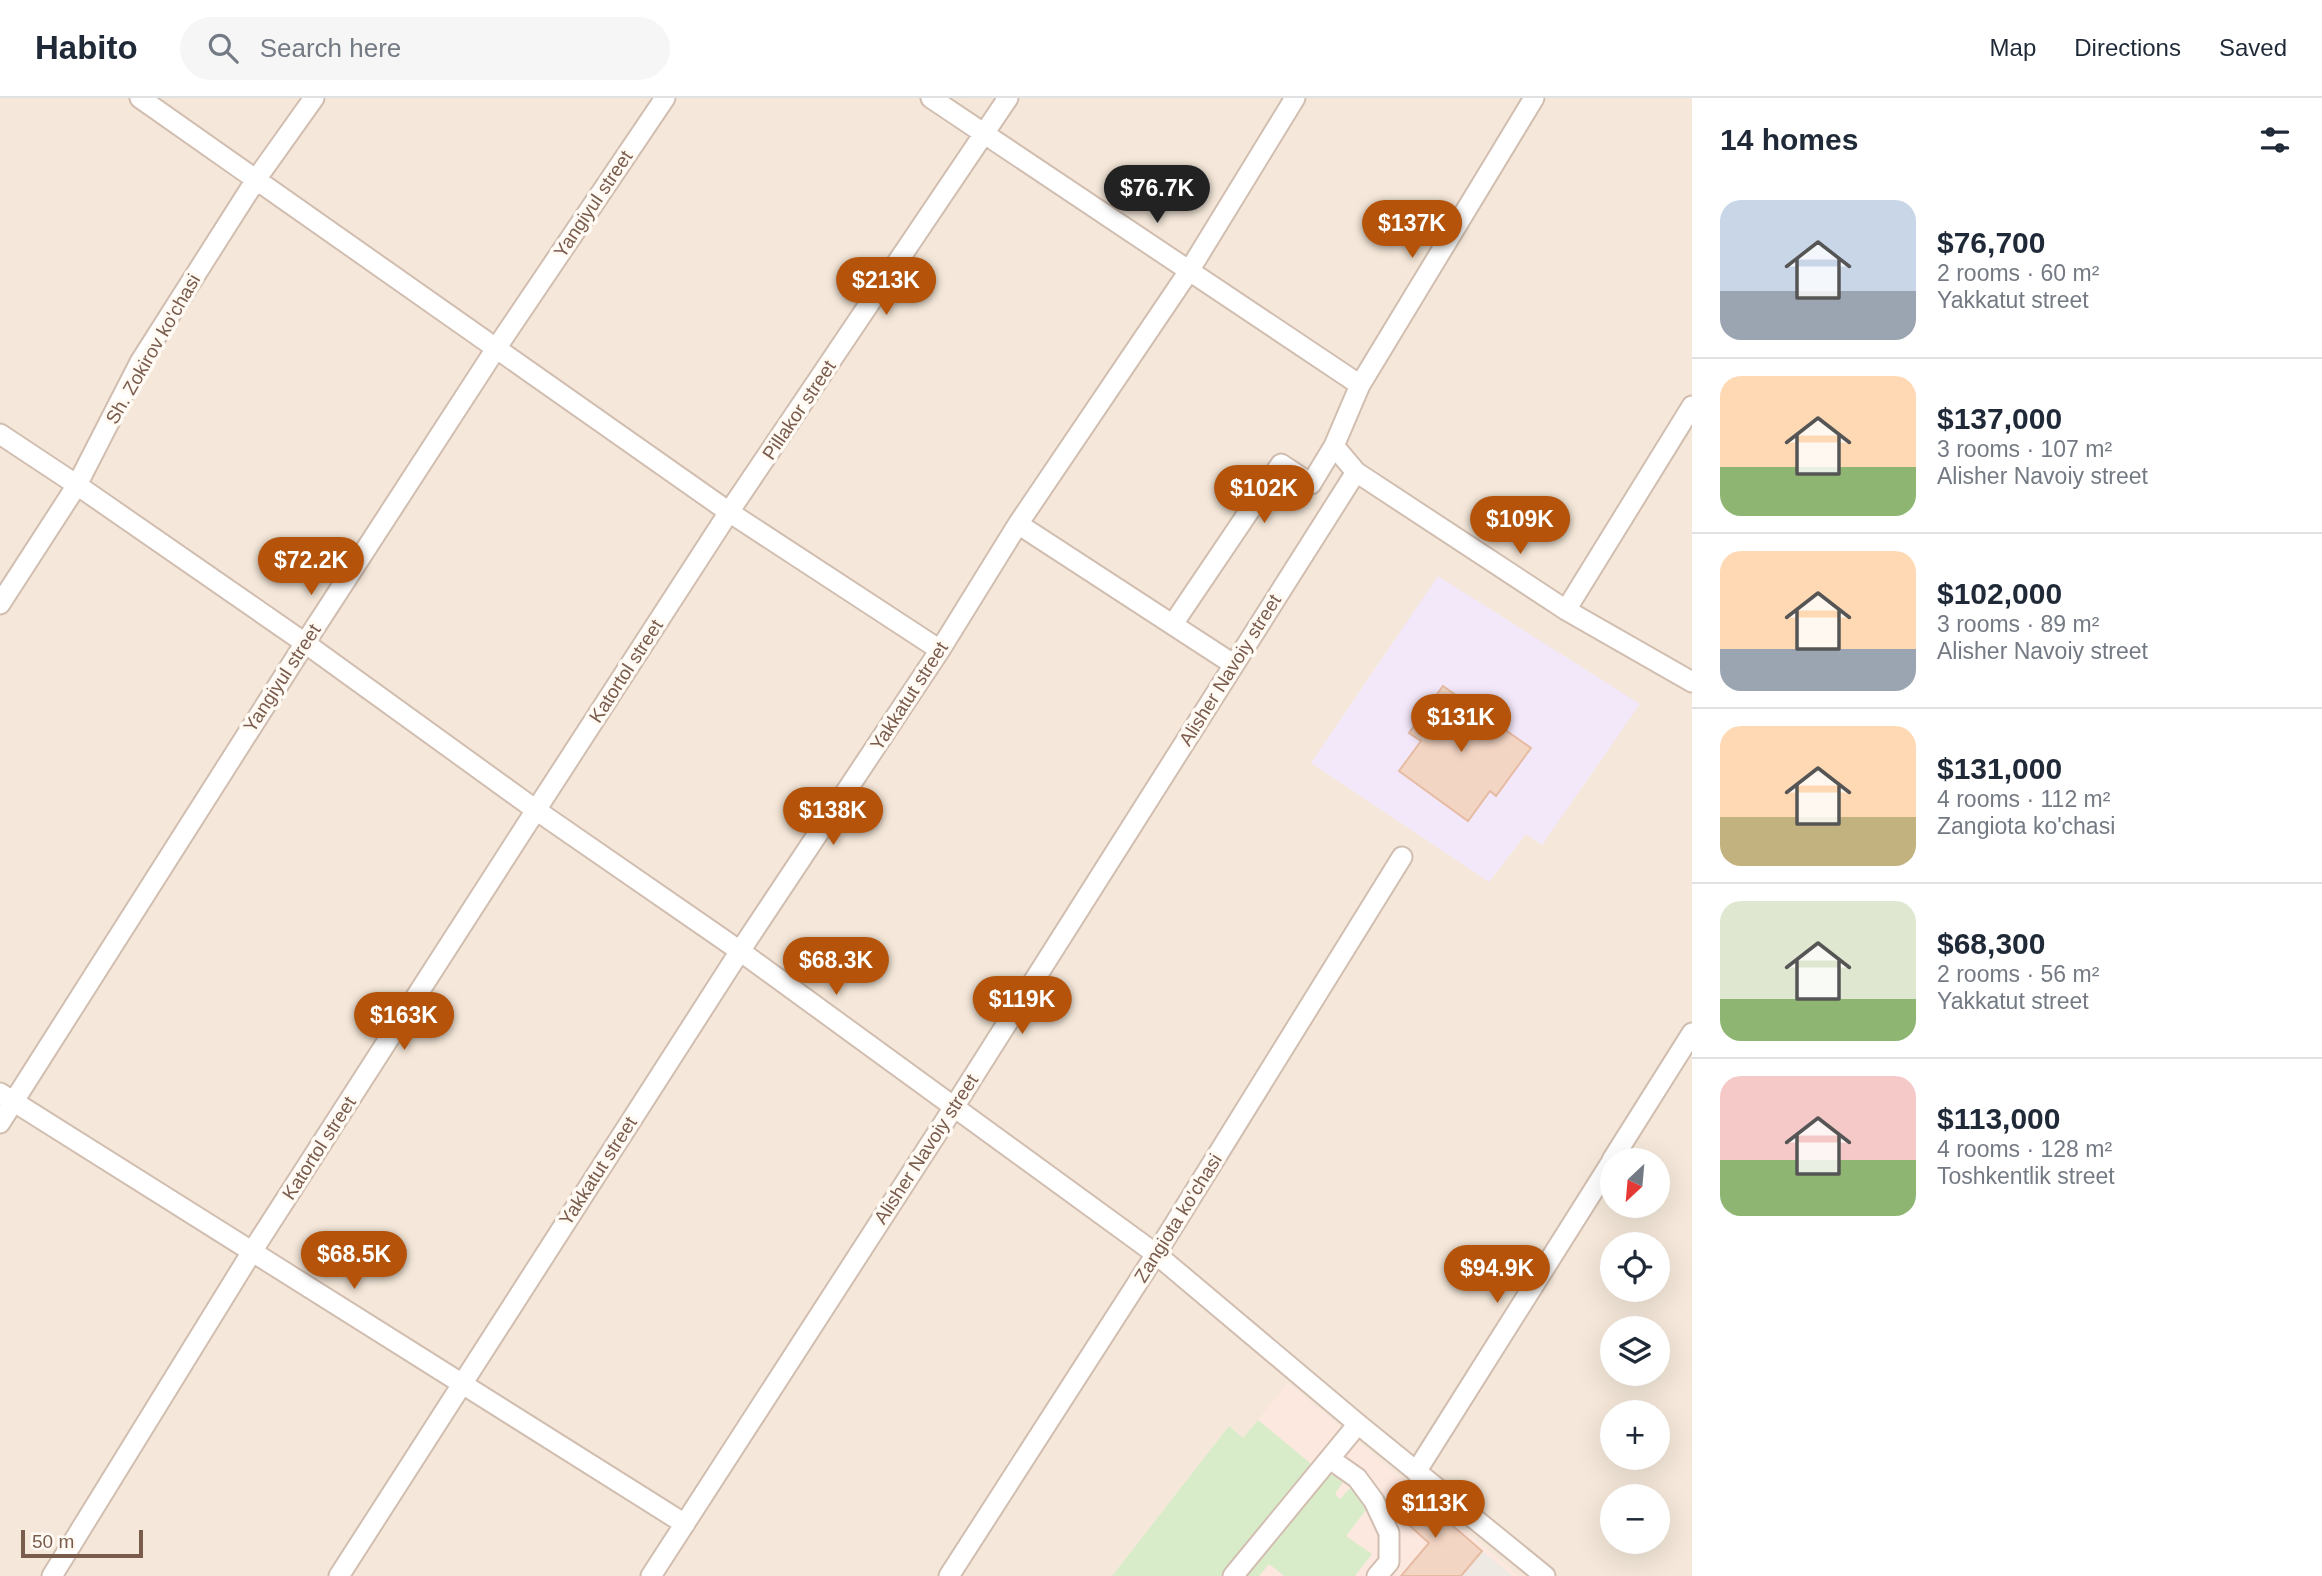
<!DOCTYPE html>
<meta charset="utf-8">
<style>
:root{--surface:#fff;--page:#f6f6f7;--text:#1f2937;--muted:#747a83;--line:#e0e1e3;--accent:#b45309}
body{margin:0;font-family:Arial,sans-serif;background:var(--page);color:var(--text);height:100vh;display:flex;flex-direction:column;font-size:26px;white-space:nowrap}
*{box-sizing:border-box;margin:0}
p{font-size:23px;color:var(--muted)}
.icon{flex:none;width:38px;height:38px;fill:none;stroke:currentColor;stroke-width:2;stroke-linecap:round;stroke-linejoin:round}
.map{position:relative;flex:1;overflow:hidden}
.side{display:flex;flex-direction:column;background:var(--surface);width:630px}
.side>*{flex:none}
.needle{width:46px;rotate:206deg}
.buttons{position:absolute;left:1600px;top:1050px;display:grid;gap:14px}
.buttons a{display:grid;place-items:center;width:70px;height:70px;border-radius:50%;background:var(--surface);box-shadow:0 7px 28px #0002;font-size:35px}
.scale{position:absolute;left:21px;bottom:18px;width:122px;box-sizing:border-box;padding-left:7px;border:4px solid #7a5c4d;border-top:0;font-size:19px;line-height:24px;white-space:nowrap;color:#7a5c4d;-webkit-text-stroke:5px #fffaf3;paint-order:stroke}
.price{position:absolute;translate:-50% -60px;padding:0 16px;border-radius:24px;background:var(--accent);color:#fff;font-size:23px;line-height:46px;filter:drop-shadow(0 2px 4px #0008)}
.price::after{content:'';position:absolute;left:50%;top:42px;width:21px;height:16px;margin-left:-10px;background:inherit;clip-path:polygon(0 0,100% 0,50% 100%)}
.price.current{background:#222;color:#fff}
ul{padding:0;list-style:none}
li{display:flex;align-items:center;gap:21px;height:175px;padding:0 28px}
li+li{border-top:2px solid var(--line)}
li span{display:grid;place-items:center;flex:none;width:196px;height:140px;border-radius:21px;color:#555}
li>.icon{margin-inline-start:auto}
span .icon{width:84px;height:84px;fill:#fffc;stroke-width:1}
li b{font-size:30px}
h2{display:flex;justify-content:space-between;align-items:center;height:84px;padding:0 28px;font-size:30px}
header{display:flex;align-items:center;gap:42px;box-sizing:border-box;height:98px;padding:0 35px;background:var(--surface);border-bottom:2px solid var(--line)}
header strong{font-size:33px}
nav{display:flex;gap:38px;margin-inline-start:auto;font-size:24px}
.search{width:490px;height:63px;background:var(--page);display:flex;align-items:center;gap:18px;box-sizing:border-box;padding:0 24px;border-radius:38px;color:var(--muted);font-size:26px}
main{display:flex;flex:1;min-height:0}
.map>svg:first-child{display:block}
.residential{fill:#f5e8da;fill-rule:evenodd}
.commercial{fill:#fde8e0}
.industrial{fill:#efe9e4}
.education{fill:#f3e8fa}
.green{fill:#d8ecc9}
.building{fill:#f3d5c3;stroke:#e6bba3;stroke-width:2}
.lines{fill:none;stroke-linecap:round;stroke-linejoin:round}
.minor-casing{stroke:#d1beb0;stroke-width:23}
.minor{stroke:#fff;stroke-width:19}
.labels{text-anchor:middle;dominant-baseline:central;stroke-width:7;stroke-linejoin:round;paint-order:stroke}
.street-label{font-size:19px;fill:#7a5c4d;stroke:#fffaf3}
</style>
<header>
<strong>Habito</strong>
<div class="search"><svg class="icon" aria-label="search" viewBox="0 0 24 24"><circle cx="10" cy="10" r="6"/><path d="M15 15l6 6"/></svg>Search here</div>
<nav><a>Map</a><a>Directions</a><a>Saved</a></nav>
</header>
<main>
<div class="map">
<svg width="1692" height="1478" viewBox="0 0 1692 1478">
<rect width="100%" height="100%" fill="#fdf6ec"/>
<path class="residential" d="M0,0H1692V1478H0ZM1612,1062H1657V1108H1612ZM1612,1146H1657V1192H1612ZM1612,1230H1657V1276H1612ZM1612,1314H1657V1360H1612ZM1612,1398H1657V1444H1612Z"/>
<path class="commercial" d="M1288,1285L1519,1478H1112L1229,1328L1243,1340Z"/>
<path class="industrial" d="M1482,1453L1513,1478H1461Z"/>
<path class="education" d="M1438,478L1640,606L1542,747L1526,736L1489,784L1311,665Z"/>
<path class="green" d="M1258,1322L1315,1369L1224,1478H1112L1229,1328L1243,1340Z
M1329,1375L1343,1384L1335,1396L1340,1401L1352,1388L1366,1412L1346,1438L1372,1456L1355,1478H1284L1269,1466L1259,1478H1240Z"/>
<path class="building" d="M1443,588L1531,650L1496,698L1490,693L1468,723L1399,673L1421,643L1409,635Z
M1409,1390L1482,1453L1461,1478H1401L1429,1445L1391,1411Z"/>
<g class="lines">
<g class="minor-casing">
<path id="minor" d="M140,0L729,414L940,552
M931,0L1360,287
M0,336L77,387L305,545L536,712L740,853L1156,1156L1358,1326L1545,1478
M1334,348L1356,374L1566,512L1692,584
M1018,426L1233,566
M0,506L77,387L140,264L257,80L314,0
M1566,512L1692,308
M1173,526L1281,366L1311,386L1334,348L1360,287L1534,0
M0,995L685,1426
M0,1025L305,545L497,249L665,0
M1612,1062L1692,935
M1330,1361L1357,1380L1374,1403L1389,1435V1464L1377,1478
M1416,1374L1612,1063
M52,1478L253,1152L536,712L729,414L1008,0
M339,1478L740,853L940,552L1018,426L1189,173L1295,0
M651,1478L954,1009L1356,374
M949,1478L1156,1156L1402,759
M1233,1478L1358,1326"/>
</g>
<use href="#minor" class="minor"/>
</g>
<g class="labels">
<g class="street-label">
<text transform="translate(593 106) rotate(-56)">Yangiyul street</text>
<text transform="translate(153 251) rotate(-60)">Sh. Zokirov ko'chasi</text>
<text transform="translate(799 312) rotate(-56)">Pillakor street</text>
<text transform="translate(1230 572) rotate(-58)">Alisher Navoiy street</text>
<text transform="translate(626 573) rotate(-57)">Katortol street</text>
<text transform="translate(282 580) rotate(-57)">Yangiyul street</text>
<text transform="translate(909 598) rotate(-57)">Yakkatut street</text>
<text transform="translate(319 1050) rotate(-57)">Katortol street</text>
<text transform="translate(926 1051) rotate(-57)">Alisher Navoiy street</text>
<text transform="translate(598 1073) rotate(-57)">Yakkatut street</text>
<text transform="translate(1178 1120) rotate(-58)">Zangiota ko'chasi</text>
</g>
</g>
</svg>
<div class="buttons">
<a><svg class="needle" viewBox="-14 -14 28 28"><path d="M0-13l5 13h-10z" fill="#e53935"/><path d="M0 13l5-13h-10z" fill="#747a83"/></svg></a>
<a><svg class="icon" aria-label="locate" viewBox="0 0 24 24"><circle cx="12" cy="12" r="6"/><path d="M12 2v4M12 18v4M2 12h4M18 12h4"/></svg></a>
<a><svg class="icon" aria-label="layers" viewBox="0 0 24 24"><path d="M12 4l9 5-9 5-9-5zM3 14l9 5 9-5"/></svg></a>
<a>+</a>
<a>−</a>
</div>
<div class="scale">50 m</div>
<b class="price current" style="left:1157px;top:127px">$76.7K</b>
<b class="price" style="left:1412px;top:162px">$137K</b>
<b class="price" style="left:886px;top:219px">$213K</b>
<b class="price" style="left:1264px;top:427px">$102K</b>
<b class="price" style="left:1520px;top:458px">$109K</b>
<b class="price" style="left:311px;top:499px">$72.2K</b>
<b class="price" style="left:1461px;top:656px">$131K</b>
<b class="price" style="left:833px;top:749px">$138K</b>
<b class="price" style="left:836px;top:899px">$68.3K</b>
<b class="price" style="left:1022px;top:938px">$119K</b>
<b class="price" style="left:404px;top:954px">$163K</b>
<b class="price" style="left:354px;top:1193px">$68.5K</b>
<b class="price" style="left:1497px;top:1207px">$94.9K</b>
<b class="price" style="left:1435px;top:1442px">$113K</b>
</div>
<section class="side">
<h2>14 homes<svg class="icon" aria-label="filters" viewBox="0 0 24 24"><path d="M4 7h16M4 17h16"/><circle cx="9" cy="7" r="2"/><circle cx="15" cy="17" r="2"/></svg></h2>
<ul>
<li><span style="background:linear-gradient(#c9d6e8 65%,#9aa5b1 0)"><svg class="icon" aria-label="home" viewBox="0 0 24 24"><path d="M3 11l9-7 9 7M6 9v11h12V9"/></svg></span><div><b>$76,700</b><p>2 rooms · 60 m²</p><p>Yakkatut street</p></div></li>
<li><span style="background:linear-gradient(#ffd9b3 65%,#8fb573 0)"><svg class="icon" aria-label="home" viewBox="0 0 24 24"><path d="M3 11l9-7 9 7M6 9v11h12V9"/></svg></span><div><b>$137,000</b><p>3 rooms · 107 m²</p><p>Alisher Navoiy street</p></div></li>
<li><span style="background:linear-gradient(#ffd9b3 70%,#9aa5b1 0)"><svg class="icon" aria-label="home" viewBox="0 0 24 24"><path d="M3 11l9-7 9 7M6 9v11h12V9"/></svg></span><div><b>$102,000</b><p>3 rooms · 89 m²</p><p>Alisher Navoiy street</p></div></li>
<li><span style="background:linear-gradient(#ffd9b3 65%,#c2b280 0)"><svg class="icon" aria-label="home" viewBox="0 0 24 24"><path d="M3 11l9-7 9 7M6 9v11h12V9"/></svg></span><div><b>$131,000</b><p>4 rooms · 112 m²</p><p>Zangiota ko'chasi</p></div></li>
<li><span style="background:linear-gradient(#dfe7d0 70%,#8fb573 0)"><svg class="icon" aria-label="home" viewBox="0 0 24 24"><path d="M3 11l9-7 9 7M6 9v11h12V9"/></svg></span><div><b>$68,300</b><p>2 rooms · 56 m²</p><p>Yakkatut street</p></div></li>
<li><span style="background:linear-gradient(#f6c9c9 60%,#8fb573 0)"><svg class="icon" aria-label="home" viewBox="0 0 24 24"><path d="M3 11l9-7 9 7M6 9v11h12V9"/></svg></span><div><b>$113,000</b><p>4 rooms · 128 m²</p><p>Toshkentlik street</p></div></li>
</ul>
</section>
</main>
